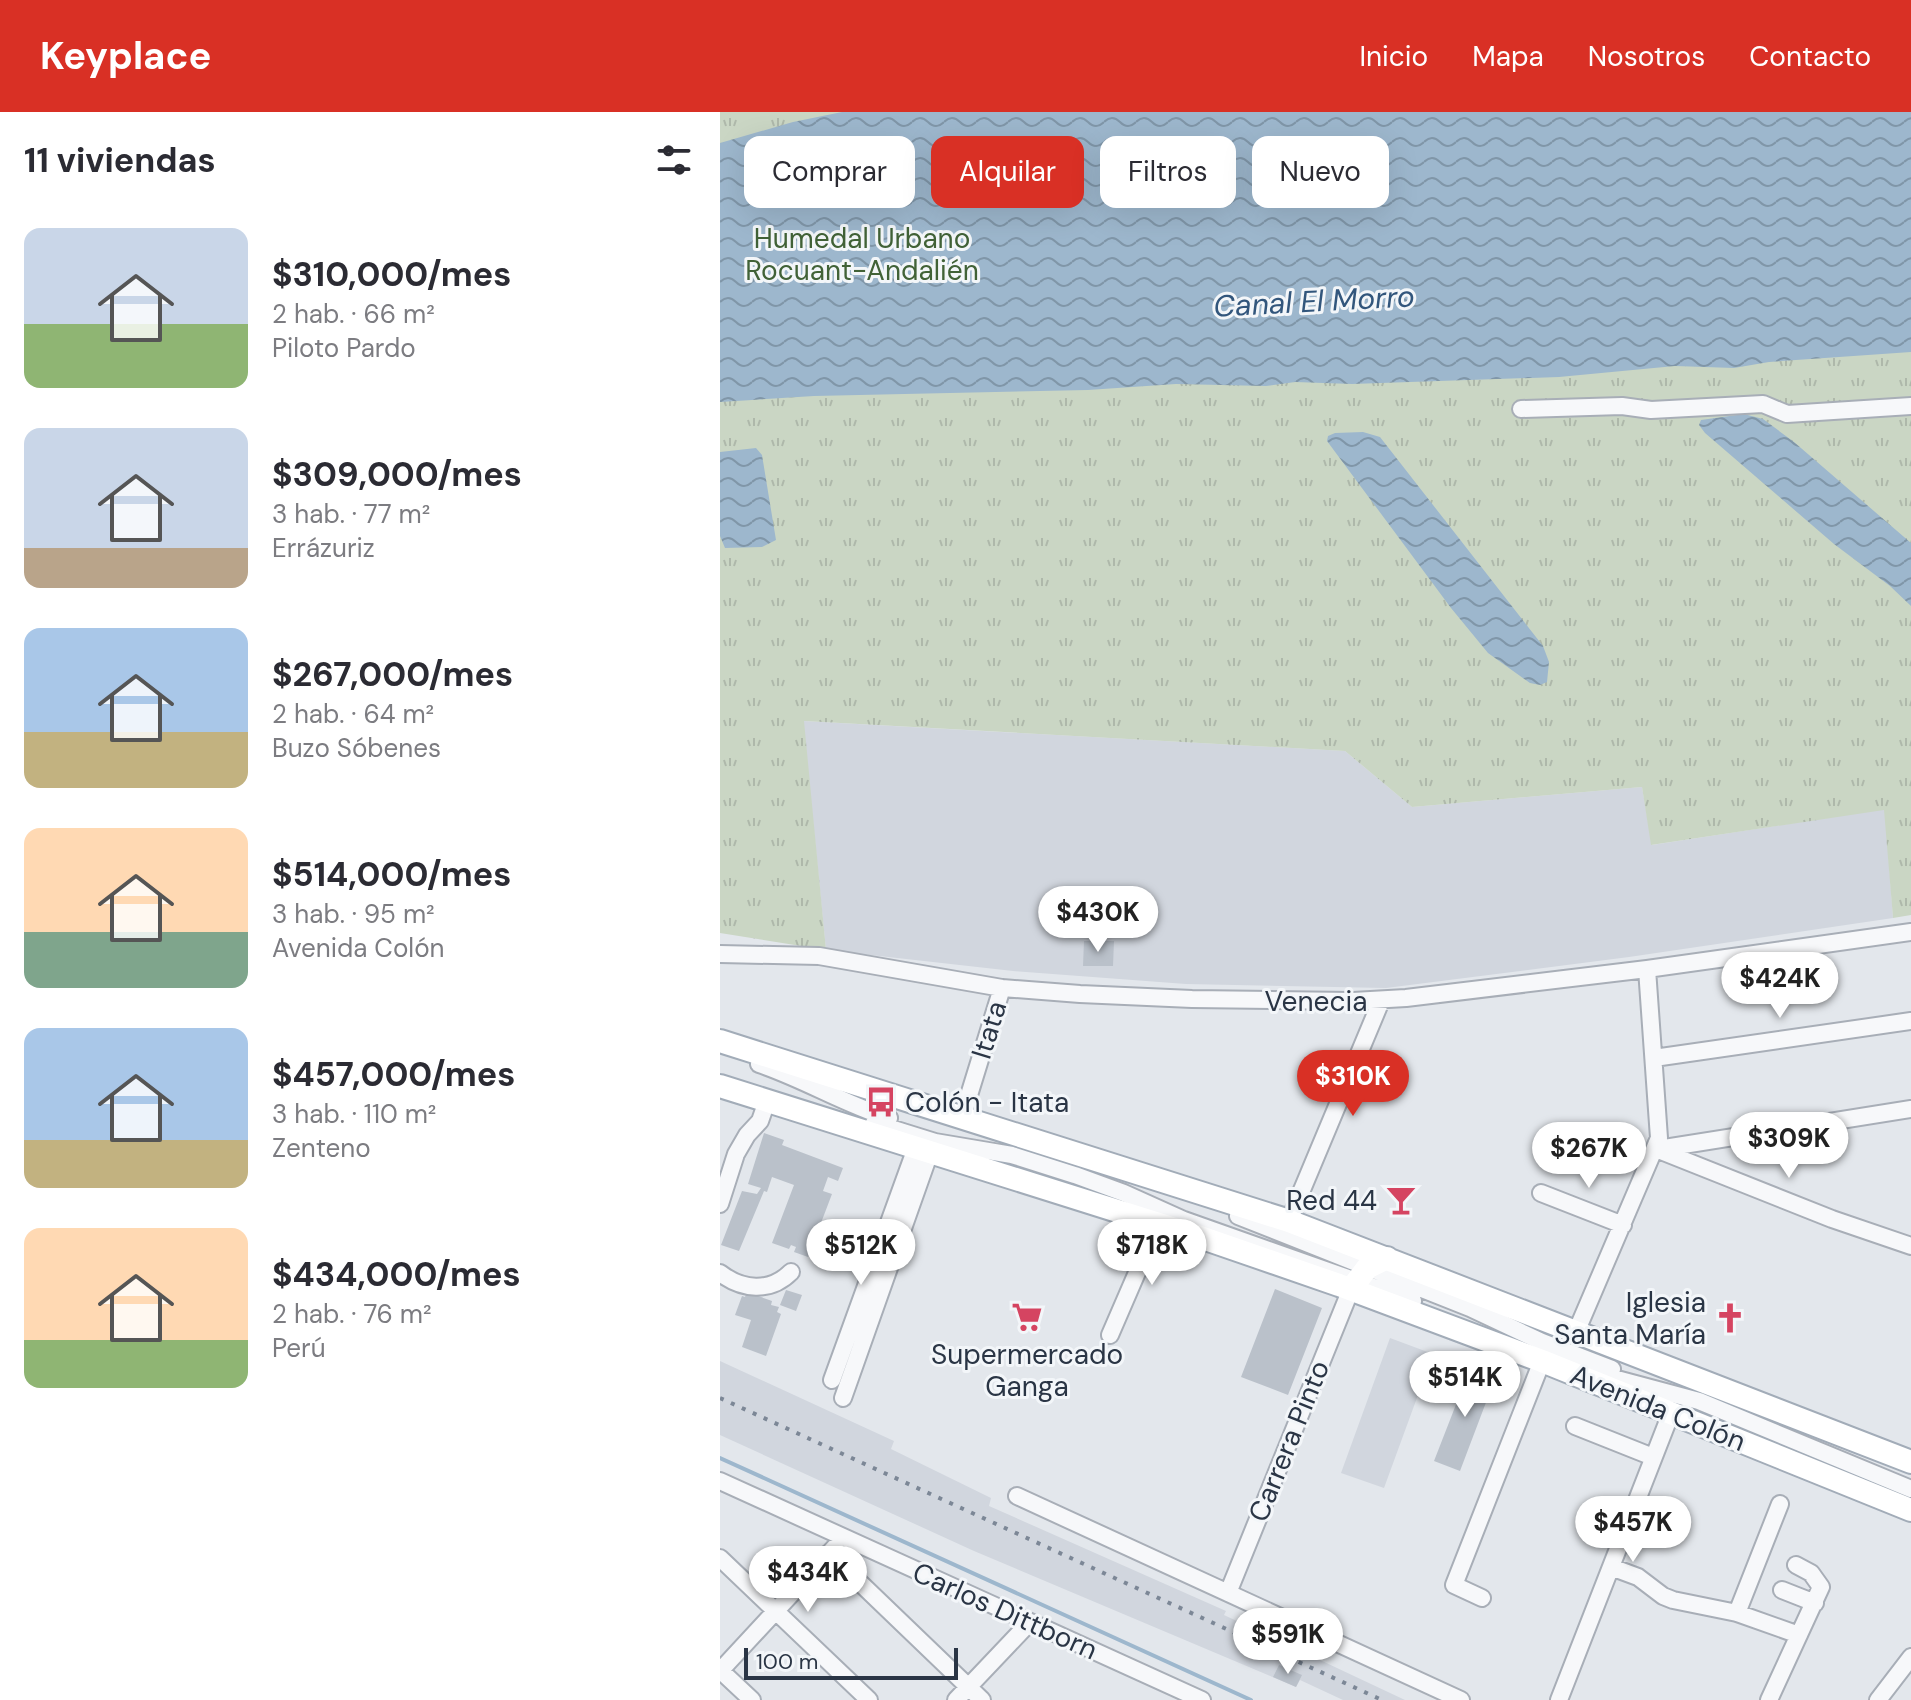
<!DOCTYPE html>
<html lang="es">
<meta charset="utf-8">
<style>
:root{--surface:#fff;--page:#f7f7f7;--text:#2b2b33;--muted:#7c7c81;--accent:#d93025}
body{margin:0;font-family:"DM Sans",sans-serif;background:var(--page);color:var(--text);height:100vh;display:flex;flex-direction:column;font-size:30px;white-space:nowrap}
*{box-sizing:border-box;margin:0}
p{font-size:26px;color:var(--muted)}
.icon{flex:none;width:44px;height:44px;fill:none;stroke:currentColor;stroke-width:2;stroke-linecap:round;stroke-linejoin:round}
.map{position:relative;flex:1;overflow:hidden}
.panel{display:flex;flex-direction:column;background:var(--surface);width:720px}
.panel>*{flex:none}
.hud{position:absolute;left:24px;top:24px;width:760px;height:72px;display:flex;gap:16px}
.scale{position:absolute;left:24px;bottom:20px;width:214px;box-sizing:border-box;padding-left:8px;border:4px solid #2a3545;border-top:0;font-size:22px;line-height:28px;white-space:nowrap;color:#2a3545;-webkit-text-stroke:6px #f3f6f9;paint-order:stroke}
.price{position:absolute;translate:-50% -68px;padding:0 18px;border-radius:28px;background:#fff;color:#222;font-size:26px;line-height:52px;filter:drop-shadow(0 2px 4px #0008)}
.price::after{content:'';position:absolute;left:50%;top:48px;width:24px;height:18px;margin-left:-12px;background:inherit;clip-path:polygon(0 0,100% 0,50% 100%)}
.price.selected{background:var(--accent);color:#fff}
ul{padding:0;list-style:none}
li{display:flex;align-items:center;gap:24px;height:200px;padding:0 24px}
li span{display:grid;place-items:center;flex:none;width:224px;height:160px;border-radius:16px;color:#555}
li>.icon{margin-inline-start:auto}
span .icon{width:96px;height:96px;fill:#fffc;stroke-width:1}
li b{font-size:34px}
h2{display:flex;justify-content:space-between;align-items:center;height:96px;padding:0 24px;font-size:34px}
.tag{padding:0 28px;border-radius:16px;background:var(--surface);box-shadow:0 8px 32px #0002;font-size:28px;line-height:72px}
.tag.selected{background:var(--accent);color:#fff}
header{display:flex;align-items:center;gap:48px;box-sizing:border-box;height:112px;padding:0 40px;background:var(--accent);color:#fff}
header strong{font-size:38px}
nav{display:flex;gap:44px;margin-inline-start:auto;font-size:28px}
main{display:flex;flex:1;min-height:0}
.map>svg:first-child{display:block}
.built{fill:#d1d6de}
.grass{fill:url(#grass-tufts)}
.water{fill:url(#water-waves)}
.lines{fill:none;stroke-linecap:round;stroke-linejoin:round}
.stream{stroke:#9db7cd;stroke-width:4}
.building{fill:#bac1ca}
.minor-casing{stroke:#a8aeb7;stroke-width:20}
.major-casing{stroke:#a2acb8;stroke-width:26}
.minor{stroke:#f7f8fa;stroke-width:16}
.major{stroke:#fff;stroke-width:22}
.rail{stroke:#7c8796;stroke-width:4;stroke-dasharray:4 8;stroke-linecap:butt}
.labels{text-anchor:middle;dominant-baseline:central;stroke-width:6;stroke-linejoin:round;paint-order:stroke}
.park-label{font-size:28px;fill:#416237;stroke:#f3f6f9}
.street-label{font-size:28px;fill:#2a3545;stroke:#f3f6f9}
.poi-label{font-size:28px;fill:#2a3545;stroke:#f3f6f9;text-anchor:end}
.water-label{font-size:30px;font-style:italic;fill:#32567c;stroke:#f3f6f9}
</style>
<header>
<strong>Keyplace</strong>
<nav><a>Inicio</a><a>Mapa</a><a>Nosotros</a><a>Contacto</a></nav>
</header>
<main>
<section class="panel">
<h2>11 viviendas<svg class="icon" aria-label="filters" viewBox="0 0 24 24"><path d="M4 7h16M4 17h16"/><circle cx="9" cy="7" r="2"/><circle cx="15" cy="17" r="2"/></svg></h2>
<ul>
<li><span style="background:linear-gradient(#c9d6e8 60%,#8fb573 0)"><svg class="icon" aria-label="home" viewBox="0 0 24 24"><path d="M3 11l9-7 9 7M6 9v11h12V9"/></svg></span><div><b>$310,000/mes</b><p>2 hab. · 66 m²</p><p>Piloto Pardo</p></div></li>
<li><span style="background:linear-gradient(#c9d6e8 75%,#b9a48a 0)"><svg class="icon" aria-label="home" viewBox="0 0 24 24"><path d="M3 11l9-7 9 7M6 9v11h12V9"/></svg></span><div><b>$309,000/mes</b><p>3 hab. · 77 m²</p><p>Errázuriz</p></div></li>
<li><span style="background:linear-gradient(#a9c7e8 65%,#c2b280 0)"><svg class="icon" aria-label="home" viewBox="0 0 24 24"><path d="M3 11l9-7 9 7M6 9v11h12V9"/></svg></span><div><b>$267,000/mes</b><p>2 hab. · 64 m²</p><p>Buzo Sóbenes</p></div></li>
<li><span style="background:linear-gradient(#ffd9b3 65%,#7fa58c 0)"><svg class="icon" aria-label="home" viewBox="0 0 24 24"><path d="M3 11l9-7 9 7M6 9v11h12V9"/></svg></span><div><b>$514,000/mes</b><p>3 hab. · 95 m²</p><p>Avenida Colón</p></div></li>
<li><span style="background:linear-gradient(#a9c7e8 70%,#c2b280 0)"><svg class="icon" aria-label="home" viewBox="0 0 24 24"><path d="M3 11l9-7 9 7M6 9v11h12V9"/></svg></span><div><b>$457,000/mes</b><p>3 hab. · 110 m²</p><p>Zenteno</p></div></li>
<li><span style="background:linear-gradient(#ffd9b3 70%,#8fb573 0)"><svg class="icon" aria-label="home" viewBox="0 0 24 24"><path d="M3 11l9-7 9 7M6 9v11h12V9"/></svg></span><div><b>$434,000/mes</b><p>2 hab. · 76 m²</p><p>Perú</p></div></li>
</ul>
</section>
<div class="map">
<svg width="1191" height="1588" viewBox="0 0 1191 1588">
<defs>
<pattern id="grass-tufts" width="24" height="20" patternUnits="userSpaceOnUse" patternTransform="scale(2)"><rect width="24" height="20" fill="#cad6c4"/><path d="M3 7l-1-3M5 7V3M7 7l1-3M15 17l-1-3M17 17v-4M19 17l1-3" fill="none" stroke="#aeb8aa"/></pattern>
<pattern id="water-waves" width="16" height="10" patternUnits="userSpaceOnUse" patternTransform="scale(2)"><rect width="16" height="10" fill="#9db7cd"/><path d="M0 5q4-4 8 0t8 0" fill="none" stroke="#8096a8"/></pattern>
</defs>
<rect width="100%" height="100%" fill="#e3e7ec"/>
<path class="built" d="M83,609L625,639L692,695L922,675L932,733L1165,697L1173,806L909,845L666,876L466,872L293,859L106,838Z
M670,1226L713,1242L664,1376L621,1361Z
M0,1249L174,1329L171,1337L271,1386L269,1394L506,1499L504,1503L685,1588H623L580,1568L576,1575L254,1439L0,1323Z"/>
<path class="grass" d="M0,0H1191V803L1173,806L1164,698L931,733L922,675L692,695L625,639L84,609L106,838L0,821Z"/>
<path class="water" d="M122,0H1191V240L1049,250L1014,256L955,254L839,265L632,272L575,270L546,274L456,272L368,278L94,284L0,290V31L73,10Z
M1024,302L1043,307L1074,330L1191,431V494L1170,474L1114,432L985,321L979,313L981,308Z
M643,320L660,325L823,534L829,550L827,570L820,573L810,571L768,541L731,496L607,329L608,324L615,321Z
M36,336L42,343L56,428L42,435L5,436L0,424V340Z"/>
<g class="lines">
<path class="stream" d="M0,1346L531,1588"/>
</g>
<path class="building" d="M364,829H394L393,854H363Z
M44,1021L64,1028L62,1033L123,1056L118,1069L108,1065L103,1079L112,1082L88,1145L74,1140L76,1135L71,1133L69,1137L52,1131L74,1073L52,1065L47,1080L44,1079L19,1139L1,1133L22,1079L37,1082L41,1076L28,1072Z
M555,1177L602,1196L568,1283L521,1265Z
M66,1178L82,1183L76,1199L60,1193Z
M27,1180L52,1189L51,1193L59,1195L57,1200L61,1202L46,1244L22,1235L31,1208L15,1203L22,1184L25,1185Z
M751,1254L776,1264L740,1359L714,1349Z
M559,1553L582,1563L576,1575L553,1565Z"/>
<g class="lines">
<g class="minor-casing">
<path id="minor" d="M801,297L902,294L931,298L1043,292L1067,302L1191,294
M0,842L99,844L282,876L360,882L472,887L633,889L686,886L927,857L1191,820
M934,946L1191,909
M39,952C84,967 124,992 169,1006
M242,1006L282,876
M154,1011L215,1030L292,1043L355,1063L404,1081L464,1108L693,1189
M936,1037L1112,1107L1191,1134
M938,1037L1191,997
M821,1081L903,1113
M0,1092L16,1042L27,1023L40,1009L47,989
M518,1104L750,1196L822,1230L892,1257
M569,1109L661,889
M0,1161C22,1178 50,1181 71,1160
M857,1218L939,1026L927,857
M390,1223L438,1112
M878,1262L979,1289L1191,1377
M112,1268L196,1036
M123,1286L210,1040
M855,1314L933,1345
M0,1369L482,1588
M297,1384L741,1588
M109,1441L262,1588
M0,1446L149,1588
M891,1455L918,1465L943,1484L953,1488L1017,1501L1079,1523
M1062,1478L1095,1491
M508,1481L631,1177
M762,1486L734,1473L822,1249
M1017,1501L1060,1392
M0,1558L32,1588
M0,1559L115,1435
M236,1588L310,1510
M839,1588L951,1301
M1049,1588L1101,1475L1091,1461L1076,1453
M1158,1588L1191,1545"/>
</g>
<g class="major-casing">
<path id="major" d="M0,929L569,1109L1191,1350
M0,974L477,1124L619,1173L822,1249L1191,1398
M631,1177L647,1156L667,1146"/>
</g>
<use href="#minor" class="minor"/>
<use href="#major" class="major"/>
<path class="rail" d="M0,1286L662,1588"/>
</g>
<defs>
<g id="bus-bare" transform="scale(2.4)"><path d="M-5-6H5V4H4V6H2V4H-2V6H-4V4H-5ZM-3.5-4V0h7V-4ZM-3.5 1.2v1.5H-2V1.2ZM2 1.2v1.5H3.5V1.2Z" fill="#d54461" stroke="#f3f6f9" stroke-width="2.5" paint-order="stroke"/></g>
<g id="bar-bare" transform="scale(2.4)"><path d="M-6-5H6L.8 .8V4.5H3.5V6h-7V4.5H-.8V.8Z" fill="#d54461" stroke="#f3f6f9" stroke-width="2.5" paint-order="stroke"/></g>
<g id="supermarket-bare" transform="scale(2.4)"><path d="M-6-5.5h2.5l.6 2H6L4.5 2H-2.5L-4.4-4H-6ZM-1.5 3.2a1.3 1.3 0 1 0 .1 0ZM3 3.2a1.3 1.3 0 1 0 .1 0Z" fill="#d54461" stroke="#f3f6f9" stroke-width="2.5" paint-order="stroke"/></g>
<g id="church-bare" transform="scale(2.4)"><path d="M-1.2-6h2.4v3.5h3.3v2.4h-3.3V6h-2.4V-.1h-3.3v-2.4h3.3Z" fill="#d54461" stroke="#f3f6f9" stroke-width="2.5" paint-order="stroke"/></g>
</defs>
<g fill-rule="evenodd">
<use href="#bus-bare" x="161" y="990"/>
<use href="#bar-bare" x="681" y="1088"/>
<use href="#supermarket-bare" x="307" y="1205"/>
<use href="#church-bare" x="1010" y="1206"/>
</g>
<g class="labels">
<g class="park-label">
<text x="142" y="126">Humedal Urbano<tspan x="142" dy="32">Rocuant-Andalién</tspan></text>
</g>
<g class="street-label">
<text x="596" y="889">Venecia</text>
<text transform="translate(269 918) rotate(-73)">Itata</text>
<text transform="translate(938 1296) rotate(22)">Avenida Colón</text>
<text transform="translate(569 1329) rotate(-68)">Carrera Pinto</text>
<text transform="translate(285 1499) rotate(24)">Carlos Dittborn</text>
</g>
<g class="poi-label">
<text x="185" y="990" text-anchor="start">Colón - Itata</text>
<text x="657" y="1088">Red 44</text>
<text x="986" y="1190">Iglesia<tspan x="986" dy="32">Santa María</tspan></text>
<text x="307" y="1242" text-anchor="middle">Supermercado<tspan x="307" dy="32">Ganga</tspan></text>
</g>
<g class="water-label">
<text transform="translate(594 189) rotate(-3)">Canal El Morro</text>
</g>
</g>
</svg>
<div class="scale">100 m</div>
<b class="price" style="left:378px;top:842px">$430K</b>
<b class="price" style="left:1060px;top:908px">$424K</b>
<b class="price selected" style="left:633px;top:1006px">$310K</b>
<b class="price" style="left:1069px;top:1068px">$309K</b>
<b class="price" style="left:869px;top:1078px">$267K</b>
<b class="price" style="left:141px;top:1175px">$512K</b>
<b class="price" style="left:432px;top:1175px">$718K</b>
<b class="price" style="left:745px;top:1307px">$514K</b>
<b class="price" style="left:913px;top:1452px">$457K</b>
<b class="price" style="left:88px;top:1502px">$434K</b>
<b class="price" style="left:568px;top:1564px">$591K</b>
<div class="hud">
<a class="tag">Comprar</a>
<a class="tag selected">Alquilar</a>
<a class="tag">Filtros</a>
<a class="tag">Nuevo</a>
</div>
</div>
</main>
